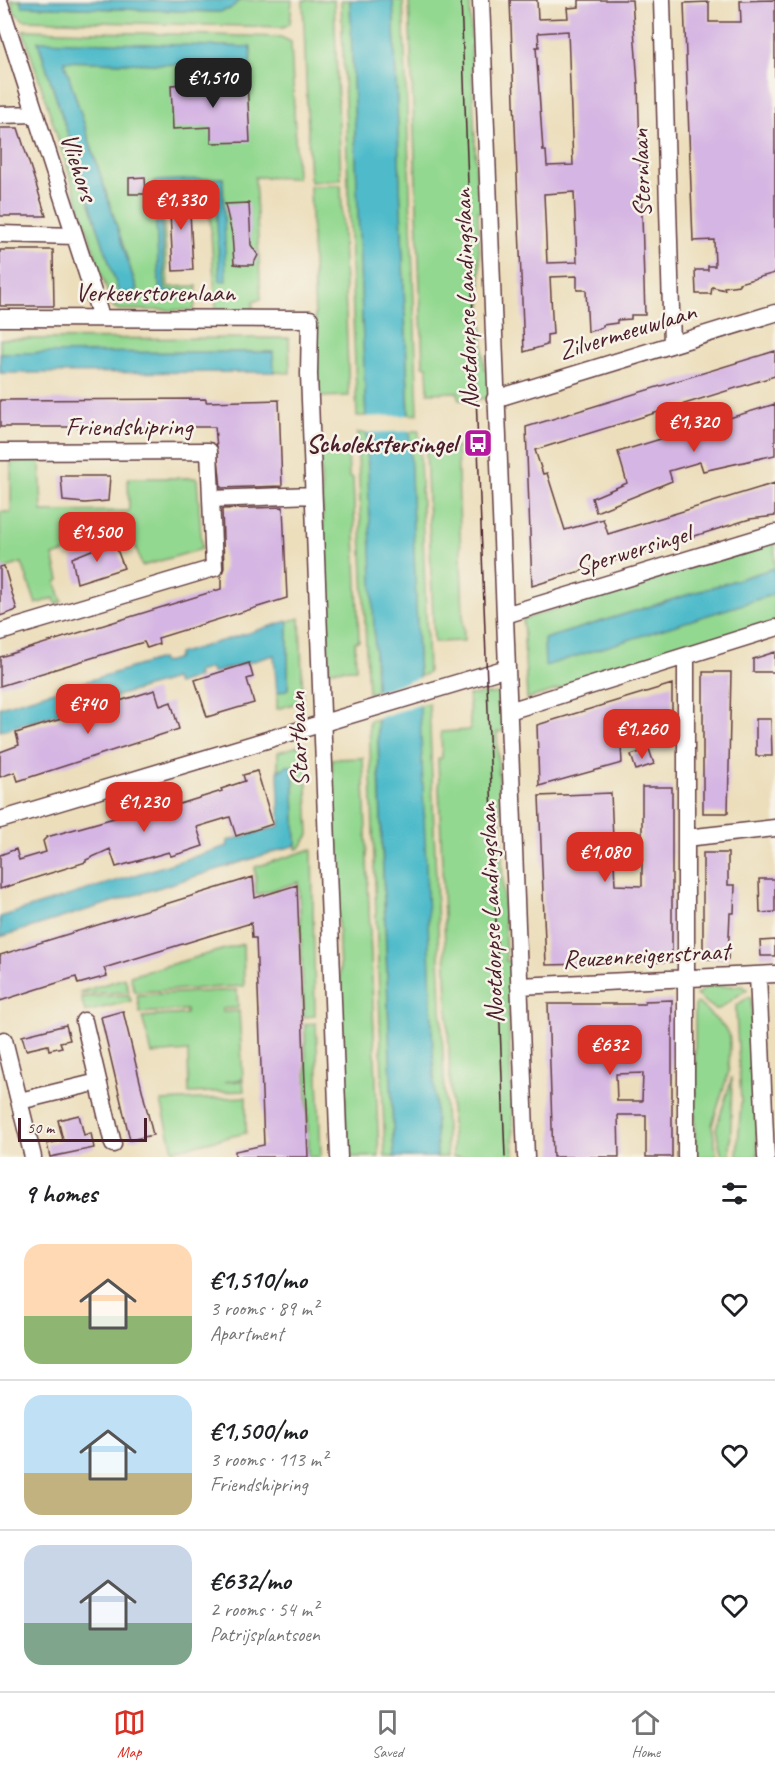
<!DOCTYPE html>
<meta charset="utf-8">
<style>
:root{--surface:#fff;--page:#f6f6f6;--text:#202124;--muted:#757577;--line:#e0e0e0;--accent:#d93025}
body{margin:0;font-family:Caveat,sans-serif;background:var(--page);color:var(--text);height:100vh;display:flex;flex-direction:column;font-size:22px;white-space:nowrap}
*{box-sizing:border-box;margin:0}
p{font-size:20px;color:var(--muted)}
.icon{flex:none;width:33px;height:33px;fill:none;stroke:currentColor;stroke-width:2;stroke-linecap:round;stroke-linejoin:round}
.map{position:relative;height:1157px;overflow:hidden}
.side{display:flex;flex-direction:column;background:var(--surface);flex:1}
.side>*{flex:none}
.scale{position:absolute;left:18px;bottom:15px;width:129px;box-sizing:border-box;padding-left:6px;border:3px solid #4a1f2b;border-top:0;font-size:16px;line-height:21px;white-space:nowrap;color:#4a1f2b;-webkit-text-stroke:4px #f7f3e8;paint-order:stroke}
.price{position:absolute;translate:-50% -51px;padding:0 14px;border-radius:12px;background:var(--accent);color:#fff;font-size:20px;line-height:39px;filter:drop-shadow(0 2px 3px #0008)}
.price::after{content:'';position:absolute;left:50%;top:36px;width:18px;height:14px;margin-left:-9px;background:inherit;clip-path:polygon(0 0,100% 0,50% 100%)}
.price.selected{background:#222;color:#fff}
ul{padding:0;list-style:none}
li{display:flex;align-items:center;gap:18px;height:150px;padding:0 24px}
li+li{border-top:2px solid var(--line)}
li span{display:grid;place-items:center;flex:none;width:168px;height:120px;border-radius:18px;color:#555}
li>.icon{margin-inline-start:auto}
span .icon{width:72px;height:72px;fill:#fffc;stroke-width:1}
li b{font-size:26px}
h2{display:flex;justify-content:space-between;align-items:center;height:72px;padding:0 24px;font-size:26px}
.tab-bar{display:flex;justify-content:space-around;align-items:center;height:84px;border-top:2px solid var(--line);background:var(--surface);font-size:16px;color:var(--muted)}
.tab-bar a{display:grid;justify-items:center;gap:3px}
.tab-bar .selected{color:var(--accent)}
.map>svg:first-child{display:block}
.green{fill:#93d890;stroke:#6e7c5e;stroke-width:1.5;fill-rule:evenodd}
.water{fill:#4fbbca;stroke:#4c6d7a;stroke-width:1.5}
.pier{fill:#ecdebb}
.building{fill:#d5b5e3;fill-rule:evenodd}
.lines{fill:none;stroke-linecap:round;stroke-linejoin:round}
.minor-casing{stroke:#623c41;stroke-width:19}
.minor{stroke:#fff;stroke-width:16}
.tram{stroke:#4a1f2b;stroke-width:1.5}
.labels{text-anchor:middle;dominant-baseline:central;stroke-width:5;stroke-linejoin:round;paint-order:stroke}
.street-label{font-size:26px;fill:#4a1f2b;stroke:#f7f3e8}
.poi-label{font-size:26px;font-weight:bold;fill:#4a1f2b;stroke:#f7f3e8;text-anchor:end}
</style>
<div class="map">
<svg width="775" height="1157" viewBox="0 0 775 1157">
<rect width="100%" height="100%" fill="#f7f3e8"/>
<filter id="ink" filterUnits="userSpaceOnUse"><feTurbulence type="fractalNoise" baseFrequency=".0167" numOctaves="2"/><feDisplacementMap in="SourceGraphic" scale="12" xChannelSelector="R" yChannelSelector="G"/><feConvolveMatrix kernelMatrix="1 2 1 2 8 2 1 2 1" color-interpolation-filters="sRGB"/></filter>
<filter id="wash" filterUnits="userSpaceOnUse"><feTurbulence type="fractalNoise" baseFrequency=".008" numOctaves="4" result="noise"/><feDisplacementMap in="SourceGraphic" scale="24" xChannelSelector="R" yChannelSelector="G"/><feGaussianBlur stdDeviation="1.35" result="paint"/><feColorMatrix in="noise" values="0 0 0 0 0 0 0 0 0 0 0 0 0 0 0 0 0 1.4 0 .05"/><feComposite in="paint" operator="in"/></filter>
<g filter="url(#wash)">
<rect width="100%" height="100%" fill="#ecdebb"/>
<path class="green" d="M11,0H20L22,6L219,12L230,9L240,0H292L290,24L283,27L24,20L15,13Z
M303,0H334L341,180L310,182Z
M341,0H350L366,416H357Z
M393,0H403L418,414L409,415Z
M409,0H470L471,38L477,39L478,46H471L477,191H483L484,210L478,211L484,369H490L491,398L459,400L458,392L428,393L427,366H423Z
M23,30L281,37L291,42L297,178L255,177L261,299L253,302V310L216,309L208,187L162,190L168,287L197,286L194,310H119L112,306ZM38,42L251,47L250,67L64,61L137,289L130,293H119ZM223,178L220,281L215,183L159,185L165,291H189L160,299L154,182Z
M341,185L349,396L318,397L310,186Z
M289,338L290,373L274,372L273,352L0,353V339Z
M409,431H419L427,642L428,673L419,677Z
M357,433H367L377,691L368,693Z
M457,447L464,641L434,642L426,448Z
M348,451L349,477L353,478L359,641L355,642L356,669L329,670L320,452Z
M40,461L42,512L129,511L128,478H197L202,549L142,566L131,532L53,556L59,580L56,582L62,602L56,604L54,598L36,604L22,563L0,570V512H11V462Z
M775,541V568L544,639L545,665L775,594V623L527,699L523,619Z
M300,618L303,701L277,709V693L288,689V621Z
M502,693L504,731L497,732L506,961H512L514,1008L508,1009L514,1157H453L438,759L442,758L441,732L470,730L469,695Z
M429,703L447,1157H437L419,705Z
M377,719L394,1157H385L369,721Z
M305,744L309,835L300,848L296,849L293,766H287L278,771V752Z
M363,758L379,1157H347L332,759Z
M312,849L315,1016L304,1017L299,882L256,895L255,867Z
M243,944L244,986L135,992L130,976Z
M125,978L129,992L81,994L80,992Z
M708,986H742L747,989L719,1009H715L696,995Z
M237,990L238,1008L222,1009V1012L239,1011L243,1079L224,1082L243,1081L244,1091L189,1093L188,1051L152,1054L142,1017L186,1014V1010L140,1013L137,995Z
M129,995L131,1001L85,1012L81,997Z
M748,997L751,998L758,1157H737L741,1101L736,1012V1006Z
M698,1003L725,1028L730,1038L729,1071L712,1125L717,1157H695V1004Z
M316,1023L321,1157H309L305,1024Z
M732,1077L730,1157H722L716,1129Z
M246,1097V1133L173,1150L161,1101Z"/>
<path class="water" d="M20,0H240L230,9L219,12L22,6Z
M350,0H393L437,1157H394Z
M38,41L251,47L250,67L64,61L137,290L130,293H119Z
M223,178L226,281H220L215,183L159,186L165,291H190L189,299H160L154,181Z
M273,352L274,372L0,373V353Z
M775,568V594L545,666L544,639Z
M288,621V689L277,693L274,655L212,673L211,668L197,672L198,677L177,684L174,679L0,731V707L161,659L163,663L178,658V654Z
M287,766H293L296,845L0,937V917L228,846L227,841L280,826L278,771Z"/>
<path class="pier" d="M412,415V431L364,433L363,417Z
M422,677V704L374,719V692Z"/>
<g id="blocks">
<path class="building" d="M510,0H537L538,19L568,18L567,8L579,7V0H632L638,85L645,315H631V319L617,320V323L603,325V327L588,332L586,290H577V276L550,277L553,334L547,335V345L524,352ZM568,31L573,165L547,166L546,151H543L536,47H539L538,33ZM574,192L577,262L547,263L544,194Z
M775,0V273L739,283V285L724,287L725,290L712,287L711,294H696L695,270H708V266H715L714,240L693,241L684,3L709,2V22H741L740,1Z
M247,80L250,142L211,143V127L173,129L171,85Z
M0,128H18L46,216H0Z
M145,177L146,194H129V178Z
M189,192L193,270L173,271L169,193Z
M249,203L251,245L258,255L253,265H242L234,264L232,234L225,204Z
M0,250H53L54,306H0Z
M775,351V376L535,450L543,474L547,473L565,530L603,519L608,534L775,483V516L750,519L532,586L526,427Z
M206,399V402L279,400L282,486L221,488L215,427H0V400Z
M775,404V455L703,471L700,462L669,471L672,481L596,512L592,498L627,483L618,452Z
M61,476H110L108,501L85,503L63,501Z
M283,507L287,598L158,638L159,644L147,648L144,642L0,686V657L221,589V576L224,568L222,509Z
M115,544L124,568L77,583L72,558L104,545L105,548Z
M4,566L17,610L0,616V567Z
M775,652V672H753V659Z
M249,663L253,677L247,679L254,703L207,717L195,680Z
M703,672H731L728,813H703Z
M672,684V710L620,728L622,763L539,786L537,725Z
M155,690L160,706L171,702L179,729L18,781L15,772L0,777V752L19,745L16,733Z
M756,719H771L772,756H756Z
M649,749L654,764L636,770L631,755Z
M257,771L273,824L236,836L230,817L197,827L203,846L185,852L171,856L169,852L116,867L110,849L86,860V862L0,889V855L16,849L19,860L46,852L43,841L47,837L146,809L147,814L222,791L221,789L245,781L243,775Z
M642,787H672V962L546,965L539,796L611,793L615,885L642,886Z
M703,853H728V885H735L734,913H730L728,959H703Z
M253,877L255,898L297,885L308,1157H235V1151L264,1145L256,938H252L251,923L104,968L107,976L78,984L76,977L0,1001V955Z
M759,879H775V912L760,913Z
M775,940V956H761L760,941Z
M672,1000V1157H646V1115H618L619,1157H553L548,1004H645V1001ZM643,1073L642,1101H617L616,1074Z
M123,1011L153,1135L130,1140L101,1017Z
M66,1025L70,1040L60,1042L62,1047L49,1050L48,1045L26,1050L22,1036Z
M79,1115L84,1135L91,1133L94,1148L50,1157L47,1144L63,1140L58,1120Z"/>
</g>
</g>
<g filter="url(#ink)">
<use href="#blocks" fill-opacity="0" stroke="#623c41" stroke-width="1.5"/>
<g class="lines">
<g class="minor-casing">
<path id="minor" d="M481,0L526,1157
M662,0L672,344
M0,4L101,317
M0,115L36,114
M0,234L75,236
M0,318L310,319L309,374L339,1157
M495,399L775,313
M0,452L209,451L214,568L0,632
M211,499L313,495
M505,615L775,533
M686,657V1157
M509,711L775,628
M0,820L507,668
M686,838L775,828
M758,975L766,1157
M519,986L775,974
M84,1021L113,1144
M4,1040L33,1157
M20,1101L98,1082"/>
</g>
<use href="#minor" class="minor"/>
<path class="tram" d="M461,0L505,1157"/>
</g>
</g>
<defs>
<g id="bus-square" transform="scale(1.5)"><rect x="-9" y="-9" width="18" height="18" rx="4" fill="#b5179e" stroke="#f7f3e8"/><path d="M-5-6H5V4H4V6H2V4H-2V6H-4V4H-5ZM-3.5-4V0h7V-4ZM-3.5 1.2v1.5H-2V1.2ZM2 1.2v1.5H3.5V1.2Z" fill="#fff"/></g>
</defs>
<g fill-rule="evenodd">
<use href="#bus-square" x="478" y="443"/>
</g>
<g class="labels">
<g class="street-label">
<text transform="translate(79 167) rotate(72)">Vliehors</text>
<text transform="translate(641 173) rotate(-92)">Sternlaan</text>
<text x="155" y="292">Verkeerstorenlaan</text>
<text transform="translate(466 299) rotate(-92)">Nootdorpse Landingslaan</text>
<text transform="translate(627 331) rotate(-17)">Zilvermeeuwlaan</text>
<text x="129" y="426">Friendshipring</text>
<text transform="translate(633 550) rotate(-17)">Sperwersingel</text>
<text transform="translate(298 739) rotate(-92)">Startbaan</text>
<text transform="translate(491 913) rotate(-92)">Nootdorpse Landingslaan</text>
<text transform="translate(646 955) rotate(-3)">Reuzenreigerstraat</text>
</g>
<g class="poi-label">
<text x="457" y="443">Scholekstersingel</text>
</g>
</g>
</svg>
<div class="scale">50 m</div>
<b class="price selected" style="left:213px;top:109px">€1,510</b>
<b class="price" style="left:181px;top:231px">€1,330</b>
<b class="price" style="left:694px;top:453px">€1,320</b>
<b class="price" style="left:97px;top:563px">€1,500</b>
<b class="price" style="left:88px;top:735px">€740</b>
<b class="price" style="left:642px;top:760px">€1,260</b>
<b class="price" style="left:144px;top:833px">€1,230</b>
<b class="price" style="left:605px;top:883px">€1,080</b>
<b class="price" style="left:610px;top:1076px">€632</b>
</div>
<section class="side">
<h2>9 homes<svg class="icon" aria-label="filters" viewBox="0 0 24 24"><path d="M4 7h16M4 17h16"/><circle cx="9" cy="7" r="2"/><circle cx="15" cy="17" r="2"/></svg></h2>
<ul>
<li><span style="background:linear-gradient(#ffd9b3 60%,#8fb573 0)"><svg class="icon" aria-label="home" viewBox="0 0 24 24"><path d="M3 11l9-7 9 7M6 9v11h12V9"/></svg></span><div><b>€1,510/mo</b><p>3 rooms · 89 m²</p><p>Apartment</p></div><svg class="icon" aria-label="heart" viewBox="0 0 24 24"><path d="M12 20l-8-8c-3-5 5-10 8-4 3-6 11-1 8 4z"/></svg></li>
<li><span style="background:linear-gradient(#bfe0f5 65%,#c2b280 0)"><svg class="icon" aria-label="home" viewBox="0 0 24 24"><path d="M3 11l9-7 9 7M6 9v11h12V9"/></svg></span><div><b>€1,500/mo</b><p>3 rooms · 113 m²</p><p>Friendshipring</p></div><svg class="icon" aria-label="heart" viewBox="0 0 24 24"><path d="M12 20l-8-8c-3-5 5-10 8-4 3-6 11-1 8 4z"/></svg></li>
<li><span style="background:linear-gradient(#c9d6e8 65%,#7fa58c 0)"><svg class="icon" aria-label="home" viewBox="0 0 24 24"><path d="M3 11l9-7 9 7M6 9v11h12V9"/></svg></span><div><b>€632/mo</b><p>2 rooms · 54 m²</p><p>Patrijsplantsoen</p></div><svg class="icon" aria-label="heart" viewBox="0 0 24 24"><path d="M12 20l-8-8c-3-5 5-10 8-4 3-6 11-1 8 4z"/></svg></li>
</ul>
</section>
<nav class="tab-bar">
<a class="selected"><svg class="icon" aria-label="map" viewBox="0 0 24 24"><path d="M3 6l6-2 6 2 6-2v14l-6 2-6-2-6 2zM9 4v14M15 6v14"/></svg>Map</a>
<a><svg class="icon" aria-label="saved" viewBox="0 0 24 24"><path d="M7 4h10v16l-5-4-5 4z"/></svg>Saved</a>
<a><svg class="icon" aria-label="home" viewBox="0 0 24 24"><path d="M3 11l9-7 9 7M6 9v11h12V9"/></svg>Home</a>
</nav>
